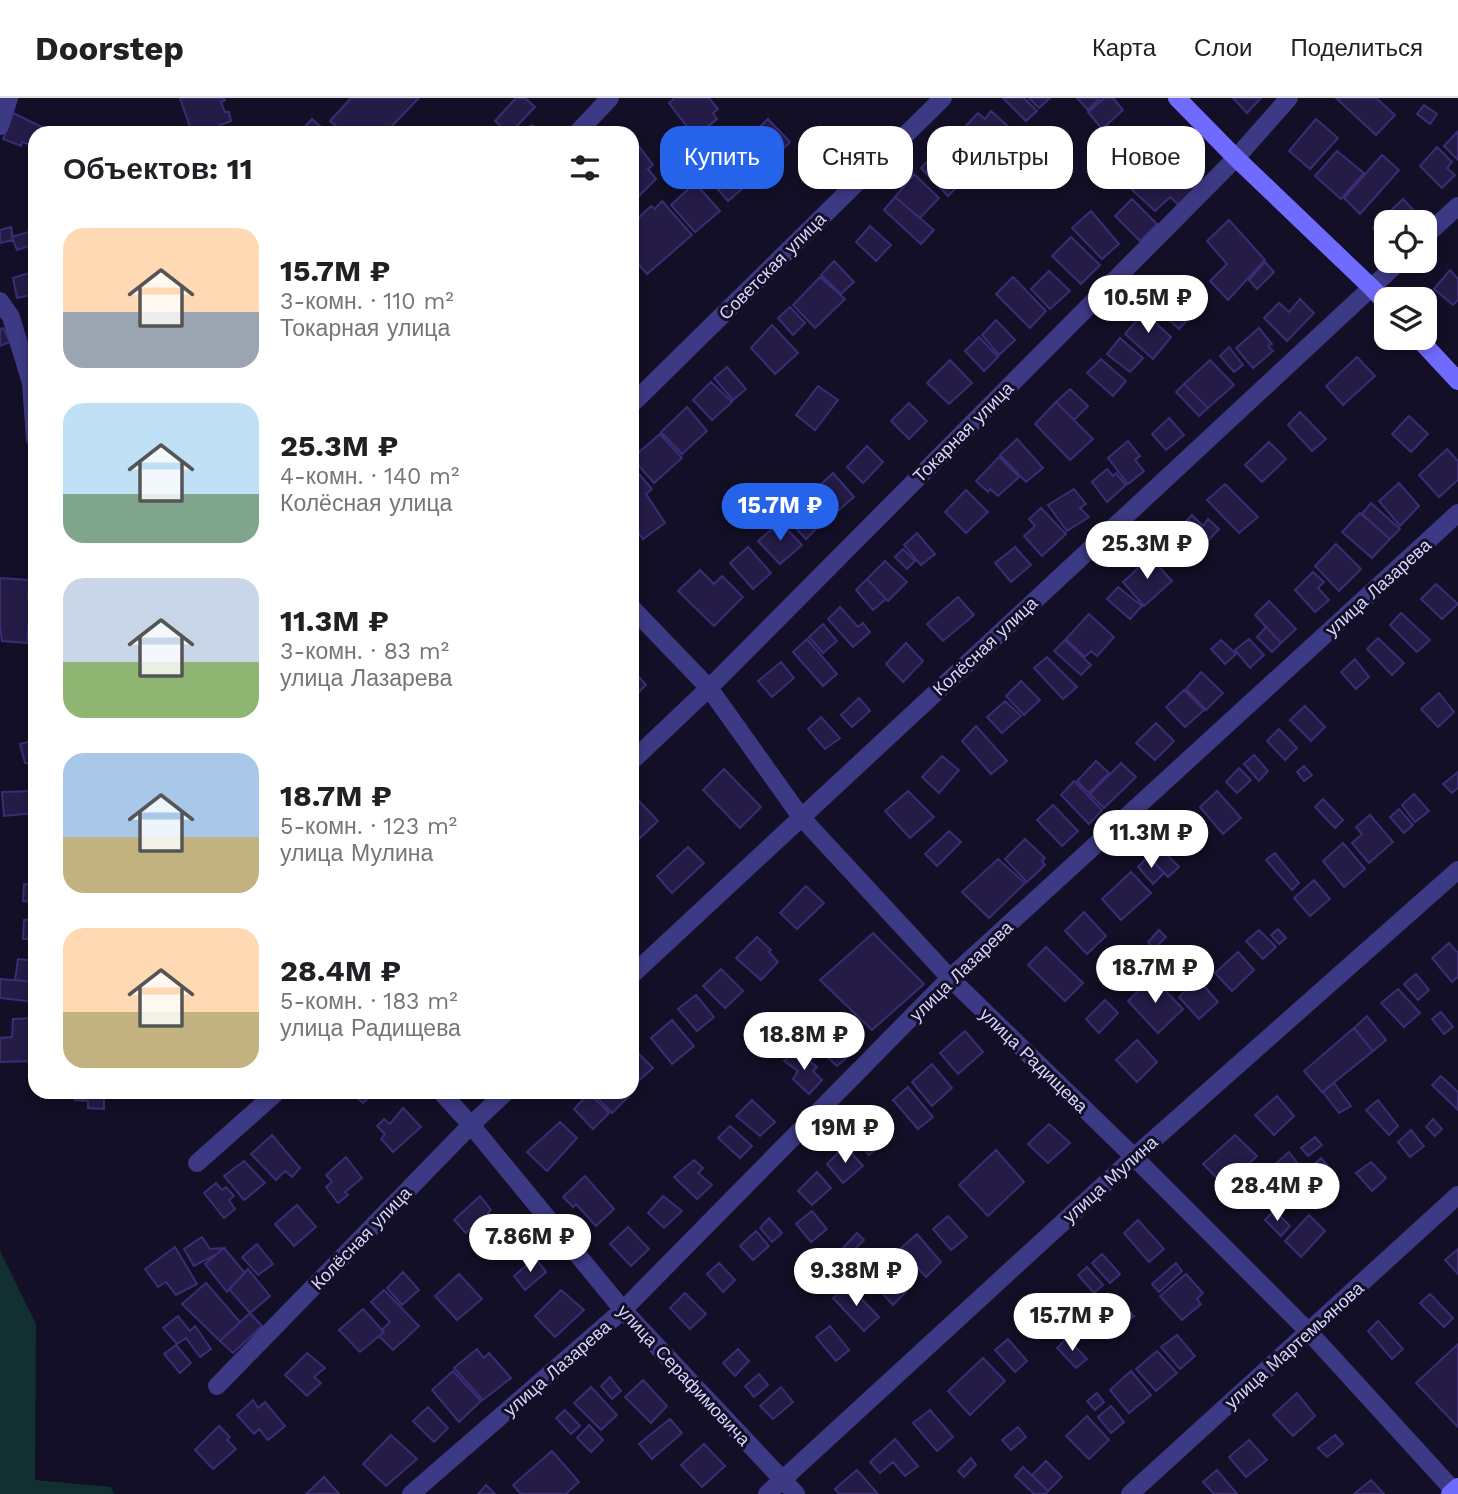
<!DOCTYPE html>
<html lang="ru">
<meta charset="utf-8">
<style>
:root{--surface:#fff;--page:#f6f6f6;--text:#202124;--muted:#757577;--line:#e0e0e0;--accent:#2563eb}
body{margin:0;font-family:"Work Sans",sans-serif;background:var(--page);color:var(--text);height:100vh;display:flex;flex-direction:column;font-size:26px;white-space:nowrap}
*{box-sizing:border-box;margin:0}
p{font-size:23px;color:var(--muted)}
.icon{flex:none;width:38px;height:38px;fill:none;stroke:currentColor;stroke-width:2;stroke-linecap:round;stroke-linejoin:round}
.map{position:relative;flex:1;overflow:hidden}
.details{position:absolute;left:28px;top:28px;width:611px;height:973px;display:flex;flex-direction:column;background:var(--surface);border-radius:21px;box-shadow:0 4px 10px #0003}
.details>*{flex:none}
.guide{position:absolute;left:660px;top:28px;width:665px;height:63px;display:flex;gap:14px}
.tools{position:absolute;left:1374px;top:112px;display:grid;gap:14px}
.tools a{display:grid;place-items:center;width:63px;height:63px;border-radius:14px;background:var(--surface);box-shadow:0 4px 10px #0003;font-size:35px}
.price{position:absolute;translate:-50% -60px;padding:0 16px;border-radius:24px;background:#fff;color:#222;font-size:23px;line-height:46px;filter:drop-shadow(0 2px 4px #0008)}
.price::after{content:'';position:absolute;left:50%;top:42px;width:21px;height:16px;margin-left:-10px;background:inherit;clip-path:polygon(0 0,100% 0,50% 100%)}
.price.selected{background:var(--accent);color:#fff}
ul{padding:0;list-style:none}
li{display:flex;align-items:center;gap:21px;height:175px;padding:0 35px}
li span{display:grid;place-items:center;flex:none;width:196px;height:140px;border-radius:21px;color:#555}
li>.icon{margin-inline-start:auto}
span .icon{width:84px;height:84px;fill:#fffc;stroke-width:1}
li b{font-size:30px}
h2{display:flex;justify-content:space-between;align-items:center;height:84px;padding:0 35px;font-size:30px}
.pill{padding:0 24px;border-radius:21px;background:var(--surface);box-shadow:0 4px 10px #0003;font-size:24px;line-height:63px}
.pill.selected{background:var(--accent);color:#fff}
header{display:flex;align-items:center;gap:42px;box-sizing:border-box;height:98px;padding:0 35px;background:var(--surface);border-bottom:2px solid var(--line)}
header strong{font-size:33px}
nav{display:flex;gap:38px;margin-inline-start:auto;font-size:24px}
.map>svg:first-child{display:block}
.green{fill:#12302f}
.building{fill:#241b47;stroke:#3b2d73;stroke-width:2}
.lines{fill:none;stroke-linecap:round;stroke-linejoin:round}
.street{stroke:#3d3a85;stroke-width:18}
.secondary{stroke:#6f6bff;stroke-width:18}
.labels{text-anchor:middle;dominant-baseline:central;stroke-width:6;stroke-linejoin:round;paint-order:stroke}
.street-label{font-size:18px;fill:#d9d4ff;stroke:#130f26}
</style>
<header>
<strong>Doorstep</strong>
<nav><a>Карта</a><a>Слои</a><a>Поделиться</a></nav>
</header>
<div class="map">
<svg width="1458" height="1396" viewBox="0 0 1458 1396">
<rect width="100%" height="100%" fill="#130f26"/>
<path class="green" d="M0,1153L36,1226L35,1382L111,1389L114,1396H0Z"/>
<path class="building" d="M180,0H224L225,2L221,4L225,14H229L231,23L220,27L223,35H192Z
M351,0H419L385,35H344L330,23Z
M516,0H525L535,9L510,35H508L495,23Z
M675,0H709L718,11L713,15L717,21L695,39L669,5Z
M1003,0H1024L1037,13L1026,23Z
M1029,0H1050L1039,10Z
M1077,0H1100L1088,12Z
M1104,0H1113L1123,12L1102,31L1088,14Z
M1233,0H1261L1247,15Z
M1336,0H1376L1395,17L1376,37Z
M1424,7L1437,16L1430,26L1417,16Z
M991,13L1011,31L989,53L964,30L978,15L985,21Z
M13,15L42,29L40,35H35L34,48L22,44L21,48L3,41Z
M312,21L328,35H299Z
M768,21L790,44L775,59L752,36Z
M1316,21L1338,40L1310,71L1289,53Z
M532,27L544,35H525Z
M1139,30L1159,50L1128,79L1109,60Z
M1458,33V62L1444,48Z
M952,38L980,66L948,98L921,70Z
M632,39L653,67L648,71L656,81L634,103L632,100Z
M729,48L745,65L739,70L751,83L728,103L702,73Z
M1437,49L1452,64L1447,70L1455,77L1442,90L1420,68Z
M1337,53L1364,75L1341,101L1315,78Z
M1382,57L1399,72L1360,116L1344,100Z
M1161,58L1196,92L1180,108L1170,99L1155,113L1130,90Z
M914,76L939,100L920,120L895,99Z
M695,85L720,113L695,134L671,107Z
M895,99L934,132L921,146L884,112Z
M1132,101L1157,126L1140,143L1115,118Z
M1403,101L1418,117L1410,124H1386V145L1373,130Z
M662,103L692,137L647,176L632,159V126L651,108L655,111Z
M1091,113L1119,146L1102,161L1072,130Z
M1229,122L1265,162L1228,202L1210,183L1227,166L1207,143Z
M870,128L891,147L876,163L856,144Z
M11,129L13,142L0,145V132Z
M32,133L35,146L17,152L12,139Z
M1071,139L1100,167L1081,186L1052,158Z
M834,163L854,184L841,196L821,177Z
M1265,164L1274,174L1257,191L1249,182Z
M1450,172L1458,181V202L1453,207L1434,191Z
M35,173V205L31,197L17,200L13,180Z
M1049,173L1070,193L1050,211L1031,191Z
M820,179L845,201L815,230L793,207Z
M1013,179L1046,213L1030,230L996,196Z
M1174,184L1195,205L1189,212L1193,216L1179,231L1152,206Z
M1300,201L1314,215L1287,243L1264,220L1279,205L1289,214Z
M790,209L805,225L793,237L778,220Z
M1144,214L1171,239L1153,261L1125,236Z
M996,222L1015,242L999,257L982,237Z
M772,227L798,255L775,276L751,250Z
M3,230L10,244L0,248V231Z
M1259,230L1272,246L1268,248L1273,253L1253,270L1236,250Z
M979,239L998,259L984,273L965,253Z
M1120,240L1143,260L1130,274L1107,256Z
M1229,249L1243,267L1234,274L1220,258Z
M1357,259L1375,278L1343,307L1326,288Z
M1101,261L1126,283L1113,298L1087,275Z
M950,262L972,285L949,306L927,285Z
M1210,262L1234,287L1208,310L1184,286Z
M727,269L746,291L733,302L714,280Z
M711,284L732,304L712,322L693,302Z
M1184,286L1208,310L1199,318L1176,294Z
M818,288L838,302L815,332L796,317Z
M1070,291L1088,308L1074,322L1056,304Z
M1056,304L1093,341L1070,362L1035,326Z
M909,305L927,323L909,341L891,323Z
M687,309L707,333L682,356L661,334Z
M1300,314L1326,341L1312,353L1288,327Z
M1409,318L1428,336L1411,354L1392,336Z
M1169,320L1184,337L1166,352L1152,336Z
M660,336L682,360L654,385L632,360Z
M1017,341L1043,370L1026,384L1000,357Z
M1128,343L1140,358L1135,362L1144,373L1128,386L1108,360Z
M1269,344L1286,361L1262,384L1245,367Z
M867,348L883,364L863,385L847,369Z
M1447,351L1458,363V382L1439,399L1419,377Z
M999,359L1019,379L998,398L990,391L988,394L976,383Z
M632,368L652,391L646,396L665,425L643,441L632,426Z
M1107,371L1113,378L1116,375L1126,387L1107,404L1092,384Z
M833,375L854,399L839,412L818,389Z
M1399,385L1419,408L1400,428L1379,403Z
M1225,386L1258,419L1239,435L1207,402Z
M1074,391L1086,406L1080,410L1089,419L1067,433L1048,407Z
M966,392L988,414L966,435L945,414Z
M814,399L830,417L806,441L789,423Z
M1371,405L1400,431L1390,441L1362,416Z
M1041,410L1066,436L1042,458L1024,438L1035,428L1029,421Z
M1360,415L1390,441L1372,460L1342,434Z
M1192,417L1203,428L1208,421L1219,431L1202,449L1180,429Z
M780,424L802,447L780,466L758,443Z
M917,435L935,456L921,467L904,447Z
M1336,446L1361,471L1339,493L1315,468Z
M748,449L771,475L753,491L730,465Z
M1015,449L1031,467L1011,484L995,465Z
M903,451L915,463L907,471L895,459Z
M1150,459L1172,483L1144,508L1123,484Z
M885,463L907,484L888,503L867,481Z
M700,472L714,486L722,478L743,499L714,528L678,493Z
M1313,474L1324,484L1318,490L1329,502L1315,514L1295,492Z
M0,480L29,482L28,499H31L27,545L2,543L0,529Z
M867,481L886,501L873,512L856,492Z
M1436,486L1458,506L1442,521L1421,501Z
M1118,489L1142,508L1130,521L1107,501Z
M958,499L974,517L943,543L927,526Z
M1269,503L1296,531L1281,545L1255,517Z
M840,509L858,529L863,525L870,534L853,549L828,521Z
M1401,515L1430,542L1417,554L1390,527Z
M1089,516L1114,539L1097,558L1091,553L1085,559L1066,541Z
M823,526L837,543L823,555L809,539Z
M1266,529L1281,545L1272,554L1257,539Z
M1378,540L1404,565L1392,577L1367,551Z
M807,541L837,576L823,588L793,554Z
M1249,541L1264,557L1250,570L1235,552Z
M1065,542L1091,567L1081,577L1054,553Z
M1221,542L1236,556L1225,566L1211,551Z
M906,545L923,563L903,584L886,566Z
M1047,559L1077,589L1063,601L1034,570Z
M1355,561L1369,579L1356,591L1341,574Z
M781,564L794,580L772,599L758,583Z
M632,571L646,587L634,599L632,596Z
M1201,574L1223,595L1206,612L1186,591Z
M1021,583L1040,602L1024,617L1006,598Z
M1184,592L1204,612L1185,629L1166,609Z
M1439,595L1454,614L1438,629L1421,611Z
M859,600L870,613L852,629L841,617Z
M1005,603L1021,618L1002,635L987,619Z
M1305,608L1325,629L1311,643L1290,622Z
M821,619L840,640L825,651L808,631Z
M1156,625L1174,643L1155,662L1136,645Z
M976,628L1007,663L991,676L962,643Z
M1279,631L1297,650L1285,662L1267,643Z
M35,642V685L34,686L29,665H25L20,646Z
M1254,657L1268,673L1259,683L1244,666Z
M942,658L959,672L939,695L922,679Z
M1096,663L1109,675L1089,695L1077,683Z
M1121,665L1136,679L1104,710L1090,696Z
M1304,668L1312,677L1304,683L1297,674Z
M1239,670L1251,682L1237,695L1226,684Z
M724,671L761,709L740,730L703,692Z
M1458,674V690L1452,695L1443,686Z
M1074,683L1102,712L1089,726L1061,697Z
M35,693V715L4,718L2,694Z
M908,693L934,719L910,740L885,713Z
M1217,693L1241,720L1223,736L1200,709Z
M1414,696L1429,713L1415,724L1402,707Z
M637,701L658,723L635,745L632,741V706Z
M1323,701L1343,722L1335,730L1315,709Z
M1053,707L1078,733L1062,748L1037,722Z
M1399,711L1413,727L1404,735L1390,719Z
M1370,717L1393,744L1369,765L1352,745L1362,736L1356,729Z
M949,733L961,744L937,768L925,756Z
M1025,741L1045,760L1042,763L1045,767L1027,784L1005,761Z
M1343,745L1365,771L1344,789L1323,763Z
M1159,748L1179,769L1168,779L1148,758Z
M688,749L704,765L672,795L657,778Z
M1275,755L1299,785L1292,792L1266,762Z
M1148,758L1164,775L1153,786L1138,769Z
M998,761L1025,785L989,820L962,794Z
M1131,774L1151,795L1121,822L1102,801Z
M1314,782L1330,801L1310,818L1294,800Z
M24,786L35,787V804L23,803Z
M806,788L824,805L797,831L780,815Z
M1084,814L1106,838L1087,856L1065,833Z
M35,821V841H23L24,822Z
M1278,831L1286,840L1279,846L1271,837Z
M1159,832L1166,839L1154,851L1148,844Z
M1259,832L1276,849L1263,861L1246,843Z
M873,835L924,886L872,932L820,882Z
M757,839L771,852L769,854L778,864L761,882L736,860Z
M1449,845L1458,855V879L1452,884L1432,860Z
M1046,849L1083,885L1065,903L1028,867Z
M1238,854L1254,872L1232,893L1215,875Z
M18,861L35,863V884L15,882Z
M721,871L743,893L725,910L703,888Z
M1416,876L1429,892L1418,902L1404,886Z
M1152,879L1183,911L1158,935L1128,903Z
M0,881L35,884V904L0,900Z
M1198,881L1218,904L1199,921L1179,899Z
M1398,891L1420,915L1404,929L1381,905Z
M696,897L714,919L697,933L678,911Z
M1105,902L1118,915L1099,935L1086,921Z
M1441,914L1453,929L1444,936L1432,921Z
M1367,918L1386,942L1373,953L1354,930Z
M35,920V963L0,964V940L12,939L13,921Z
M672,922L694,948L672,966L651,940Z
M1354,930L1373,953L1322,994L1304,973Z
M965,933L983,954L958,976L940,955Z
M839,936L856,952L837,968L820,953Z
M1137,942L1157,964L1137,984L1116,962Z
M796,952L817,969L813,973L822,982L809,996L793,981L798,973L784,963Z
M636,953L653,970L637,984L632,980V957Z
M932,966L952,990L932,1008L912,984Z
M1441,978L1458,994V1012L1432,987Z
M1334,985L1351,1008L1339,1015L1323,994Z
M908,989L933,1019L918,1031L893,1002Z
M632,992L633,994L612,1015L592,994H632Z
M75,994H104V1011L88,1010V1003L75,1002Z
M340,994H375L363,1005L351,995L346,1000Z
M589,995L609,1015L593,1031L574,1011Z
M1277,998L1294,1018L1274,1037L1255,1017Z
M752,1002L775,1024L760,1038L736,1018Z
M1378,1002L1398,1028L1389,1037L1366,1012Z
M403,1010L421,1029L393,1054L381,1041L385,1036L377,1028L384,1021L390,1026Z
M876,1016L892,1036L869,1057L852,1038Z
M1433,1021L1442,1031L1435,1038L1426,1029Z
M560,1024L577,1040L547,1073L527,1054Z
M1049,1026L1070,1045L1048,1065L1028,1046Z
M730,1028L752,1048L740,1060L718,1040Z
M1411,1032L1424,1048L1410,1059L1398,1044Z
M272,1037L300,1070L292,1079L285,1073L276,1082L251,1056Z
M1235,1037L1257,1058L1225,1088L1203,1066Z
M1315,1039L1322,1047L1308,1058L1301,1050Z
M845,1048L863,1068L843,1085L827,1066Z
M996,1052L1024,1084L988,1118L959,1087Z
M1289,1054L1298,1066L1283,1079L1273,1068Z
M346,1059L362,1080L345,1094L348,1097L338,1105L326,1089L332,1084L326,1077Z
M1321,1060L1327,1067L1308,1085L1302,1078Z
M694,1062L703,1070L698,1075L712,1087L697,1101L674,1079Z
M244,1063L265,1085L244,1102L224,1078Z
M1371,1064L1386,1080L1372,1093L1356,1075Z
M817,1074L831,1090L812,1107L798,1093Z
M585,1078L614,1111L596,1128L576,1106L573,1109L563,1099Z
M1240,1081L1256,1095L1248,1104L1232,1090Z
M216,1085L222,1092L226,1089L234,1098L229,1102L235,1111L224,1120L204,1095Z
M480,1098L491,1112L488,1115L492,1119L478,1132L474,1127L466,1135L454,1122Z
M663,1098L682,1113L664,1130L648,1115Z
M297,1107L316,1129L294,1148L275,1126Z
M1274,1112L1290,1128L1281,1138L1265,1122Z
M812,1113L827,1131L811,1144L796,1126Z
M1309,1117L1325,1133L1301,1159L1285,1143Z
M948,1118L967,1139L951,1152L933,1131Z
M769,1120L782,1135L772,1144L760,1130Z
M1138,1122L1164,1151L1149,1164L1124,1135Z
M628,1129L649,1151L631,1168L610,1146Z
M756,1133L769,1148L753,1162L740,1148Z
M857,1135L864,1142L849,1157L842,1151Z
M917,1136L941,1164L926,1179L900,1151Z
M202,1139L210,1151L224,1150L217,1156L194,1168L184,1151Z
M257,1146L273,1166L258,1177L242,1159Z
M175,1149L197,1186L176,1197L166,1184L158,1189L145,1171Z
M224,1150L245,1175L227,1194L205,1166Z
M1458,1151V1176L1445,1162Z
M1102,1156L1120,1176L1110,1185L1092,1165Z
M535,1160L546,1174L525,1192L514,1178Z
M719,1165L735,1182L723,1194L707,1176Z
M1176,1165L1182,1173L1159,1194L1152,1186Z
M881,1168L906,1194L893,1207L869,1181Z
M1087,1169L1103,1187L1094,1195L1078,1177Z
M248,1171L270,1198L250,1215L229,1191Z
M403,1174L419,1192L402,1207L387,1190Z
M459,1176L482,1201L457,1222L435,1198Z
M1186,1176L1203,1195L1197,1201L1201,1206L1182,1222L1160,1198Z
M206,1185L240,1224L220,1243L182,1206Z
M848,1187L879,1219L864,1233L833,1200Z
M384,1192L419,1228L393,1252L379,1238L384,1234L382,1232L390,1224L371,1204Z
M561,1192L584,1212L555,1239L535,1218Z
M685,1195L706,1216L690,1231L670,1210Z
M1430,1196L1453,1220L1444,1229L1420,1205Z
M1124,1208L1134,1218L1127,1223L1118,1213Z
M363,1211L384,1234L360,1254L339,1232Z
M250,1215L262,1228L233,1255L220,1243Z
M178,1218L190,1233L195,1228L211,1251L200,1259L186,1240L177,1246L163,1230Z
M1378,1223L1403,1251L1392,1261L1368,1233Z
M830,1228L849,1252L836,1263L816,1239Z
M1177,1237L1195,1258L1180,1271L1161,1249Z
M1067,1240L1087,1261L1076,1270L1057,1250Z
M1008,1241L1027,1263L1015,1274L995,1252Z
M1458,1246V1329L1416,1285Z
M176,1247L191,1265L180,1275L164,1256Z
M477,1251L484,1260L489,1255L511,1280L483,1302L454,1270Z
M738,1251L749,1263L735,1278L723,1265Z
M1157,1253L1177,1275L1156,1293L1136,1271Z
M307,1255L325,1270L314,1279L321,1285L307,1298L285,1277Z
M983,1260L1005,1283L970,1317L948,1293Z
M453,1273L481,1303L459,1324L432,1292Z
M1131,1273L1151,1297L1129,1315L1110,1292Z
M759,1276L768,1287L754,1299L745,1288Z
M610,1279L621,1293L612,1301L601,1288Z
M643,1282L667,1308L651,1325L625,1299Z
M591,1289L617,1317L601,1332L574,1305Z
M781,1289L793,1304L773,1321L760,1308Z
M1097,1295L1104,1304L1095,1312L1087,1303Z
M1297,1295L1315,1318L1293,1338L1273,1317Z
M253,1302L258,1310L265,1304L285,1328L268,1342L259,1331L254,1336L237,1317Z
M1111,1308L1124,1324L1111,1335L1098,1319Z
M428,1309L448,1330L434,1344L413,1323Z
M565,1312L580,1328L571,1336L556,1320Z
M930,1312L953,1339L937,1353L913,1325Z
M1087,1318L1109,1342L1089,1361L1066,1338Z
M670,1321L682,1335L652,1361L639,1346Z
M589,1327L603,1342L591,1354L577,1340Z
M219,1328L230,1339L227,1342L236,1351L213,1371L195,1352Z
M1018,1329L1026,1339L1011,1352L1002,1342Z
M391,1337L417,1361L386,1388L363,1366Z
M1335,1337L1343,1346L1327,1359L1318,1350Z
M895,1341L918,1368L905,1378L893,1364L880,1375L870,1364Z
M1249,1342L1267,1362L1246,1379L1229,1359Z
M704,1346L725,1368L702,1389L681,1367Z
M552,1353L579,1384L566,1396H521L513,1387Z
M971,1360L976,1367L964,1379L958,1373Z
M1046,1363L1062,1379L1048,1393L1032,1377Z
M1023,1369L1048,1393L1046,1396H1034L1015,1378Z
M857,1372L878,1396H839L835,1391Z
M1217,1372L1237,1396H1214L1203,1384Z
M324,1379L339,1396H306Z
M1371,1382L1384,1396H1354Z
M486,1387L495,1396H478Z"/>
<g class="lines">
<path class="street" d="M0,28L9,0
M577,35L610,0
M1424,139L1458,108
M0,203L11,219L31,285L35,341
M632,306L943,0
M632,510L709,590L801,719L950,880L1134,1059L1309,1234L1457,1396
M632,663L709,590L1236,60L1289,0
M632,877L1400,163
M441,994L471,1027L623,1212L796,1396
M197,1065L277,994
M217,1288L471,1027L506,994
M411,1396L623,1212L950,880L1458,415
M767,1396L1134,1059L1458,772
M1130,1396L1458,1097"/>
<path class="secondary" d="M1177,0L1236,60L1372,190L1386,205
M1418,240L1458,283
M1450,1396L1458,1389"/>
</g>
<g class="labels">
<g class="street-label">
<text transform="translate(772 168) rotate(-45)">Советская улица</text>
<text transform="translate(963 334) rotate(-45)">Токарная улица</text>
<text transform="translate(1378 489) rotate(-42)">улица Лазарева</text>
<text transform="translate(985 548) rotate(-43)">Колёсная улица</text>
<text transform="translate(961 873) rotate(-44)">улица Лазарева</text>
<text transform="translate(1034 962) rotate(44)">улица Радищева</text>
<text transform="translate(1110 1081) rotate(-42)">улица Мулина</text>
<text transform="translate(361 1140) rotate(-46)">Колёсная улица</text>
<text transform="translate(1294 1247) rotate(-42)">улица Мартемьянова</text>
<text transform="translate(557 1270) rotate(-41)">улица Лазарева</text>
<text transform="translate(684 1277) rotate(47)">улица Серафимовича</text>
</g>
</g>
</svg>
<div class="tools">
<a><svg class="icon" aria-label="locate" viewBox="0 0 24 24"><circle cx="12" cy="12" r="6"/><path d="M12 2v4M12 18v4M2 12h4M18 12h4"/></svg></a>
<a><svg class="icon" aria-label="layers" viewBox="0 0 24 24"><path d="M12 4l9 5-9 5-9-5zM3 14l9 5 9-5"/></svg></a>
</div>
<b class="price" style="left:1148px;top:237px">10.5M ₽</b>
<b class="price selected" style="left:780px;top:445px">15.7M ₽</b>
<b class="price" style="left:1147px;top:483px">25.3M ₽</b>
<b class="price" style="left:1151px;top:772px">11.3M ₽</b>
<b class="price" style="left:1155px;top:907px">18.7M ₽</b>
<b class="price" style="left:804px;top:974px">18.8M ₽</b>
<b class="price" style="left:845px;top:1067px">19M ₽</b>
<b class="price" style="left:1277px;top:1125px">28.4M ₽</b>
<b class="price" style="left:530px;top:1176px">7.86M ₽</b>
<b class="price" style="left:856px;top:1210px">9.38M ₽</b>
<b class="price" style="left:1072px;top:1255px">15.7M ₽</b>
<div class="guide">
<a class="pill selected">Купить</a>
<a class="pill">Снять</a>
<a class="pill">Фильтры</a>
<a class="pill">Новое</a>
</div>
<section class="details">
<h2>Объектов: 11<svg class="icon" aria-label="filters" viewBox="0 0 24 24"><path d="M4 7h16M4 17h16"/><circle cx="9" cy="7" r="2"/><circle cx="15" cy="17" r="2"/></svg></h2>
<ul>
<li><span style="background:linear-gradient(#ffd9b3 60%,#9aa5b1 0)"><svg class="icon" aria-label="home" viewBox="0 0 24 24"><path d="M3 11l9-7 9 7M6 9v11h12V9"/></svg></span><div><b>15.7M ₽</b><p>3-комн. · 110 m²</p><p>Токарная улица</p></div></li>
<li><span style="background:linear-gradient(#bfe0f5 65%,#7fa58c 0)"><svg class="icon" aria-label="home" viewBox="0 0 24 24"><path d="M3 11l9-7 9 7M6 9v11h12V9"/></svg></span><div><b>25.3M ₽</b><p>4-комн. · 140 m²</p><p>Колёсная улица</p></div></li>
<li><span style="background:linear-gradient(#c9d6e8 60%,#8fb573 0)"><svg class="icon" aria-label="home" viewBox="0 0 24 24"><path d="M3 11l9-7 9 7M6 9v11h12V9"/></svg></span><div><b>11.3M ₽</b><p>3-комн. · 83 m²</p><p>улица Лазарева</p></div></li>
<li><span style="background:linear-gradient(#a9c7e8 60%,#c2b280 0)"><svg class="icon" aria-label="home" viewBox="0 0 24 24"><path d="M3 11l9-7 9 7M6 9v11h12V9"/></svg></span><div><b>18.7M ₽</b><p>5-комн. · 123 m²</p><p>улица Мулина</p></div></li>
<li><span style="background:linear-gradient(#ffd9b3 60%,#c2b280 0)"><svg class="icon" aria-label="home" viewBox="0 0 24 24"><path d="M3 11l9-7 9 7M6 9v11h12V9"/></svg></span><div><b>28.4M ₽</b><p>5-комн. · 183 m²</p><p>улица Радищева</p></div></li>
</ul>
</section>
</div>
